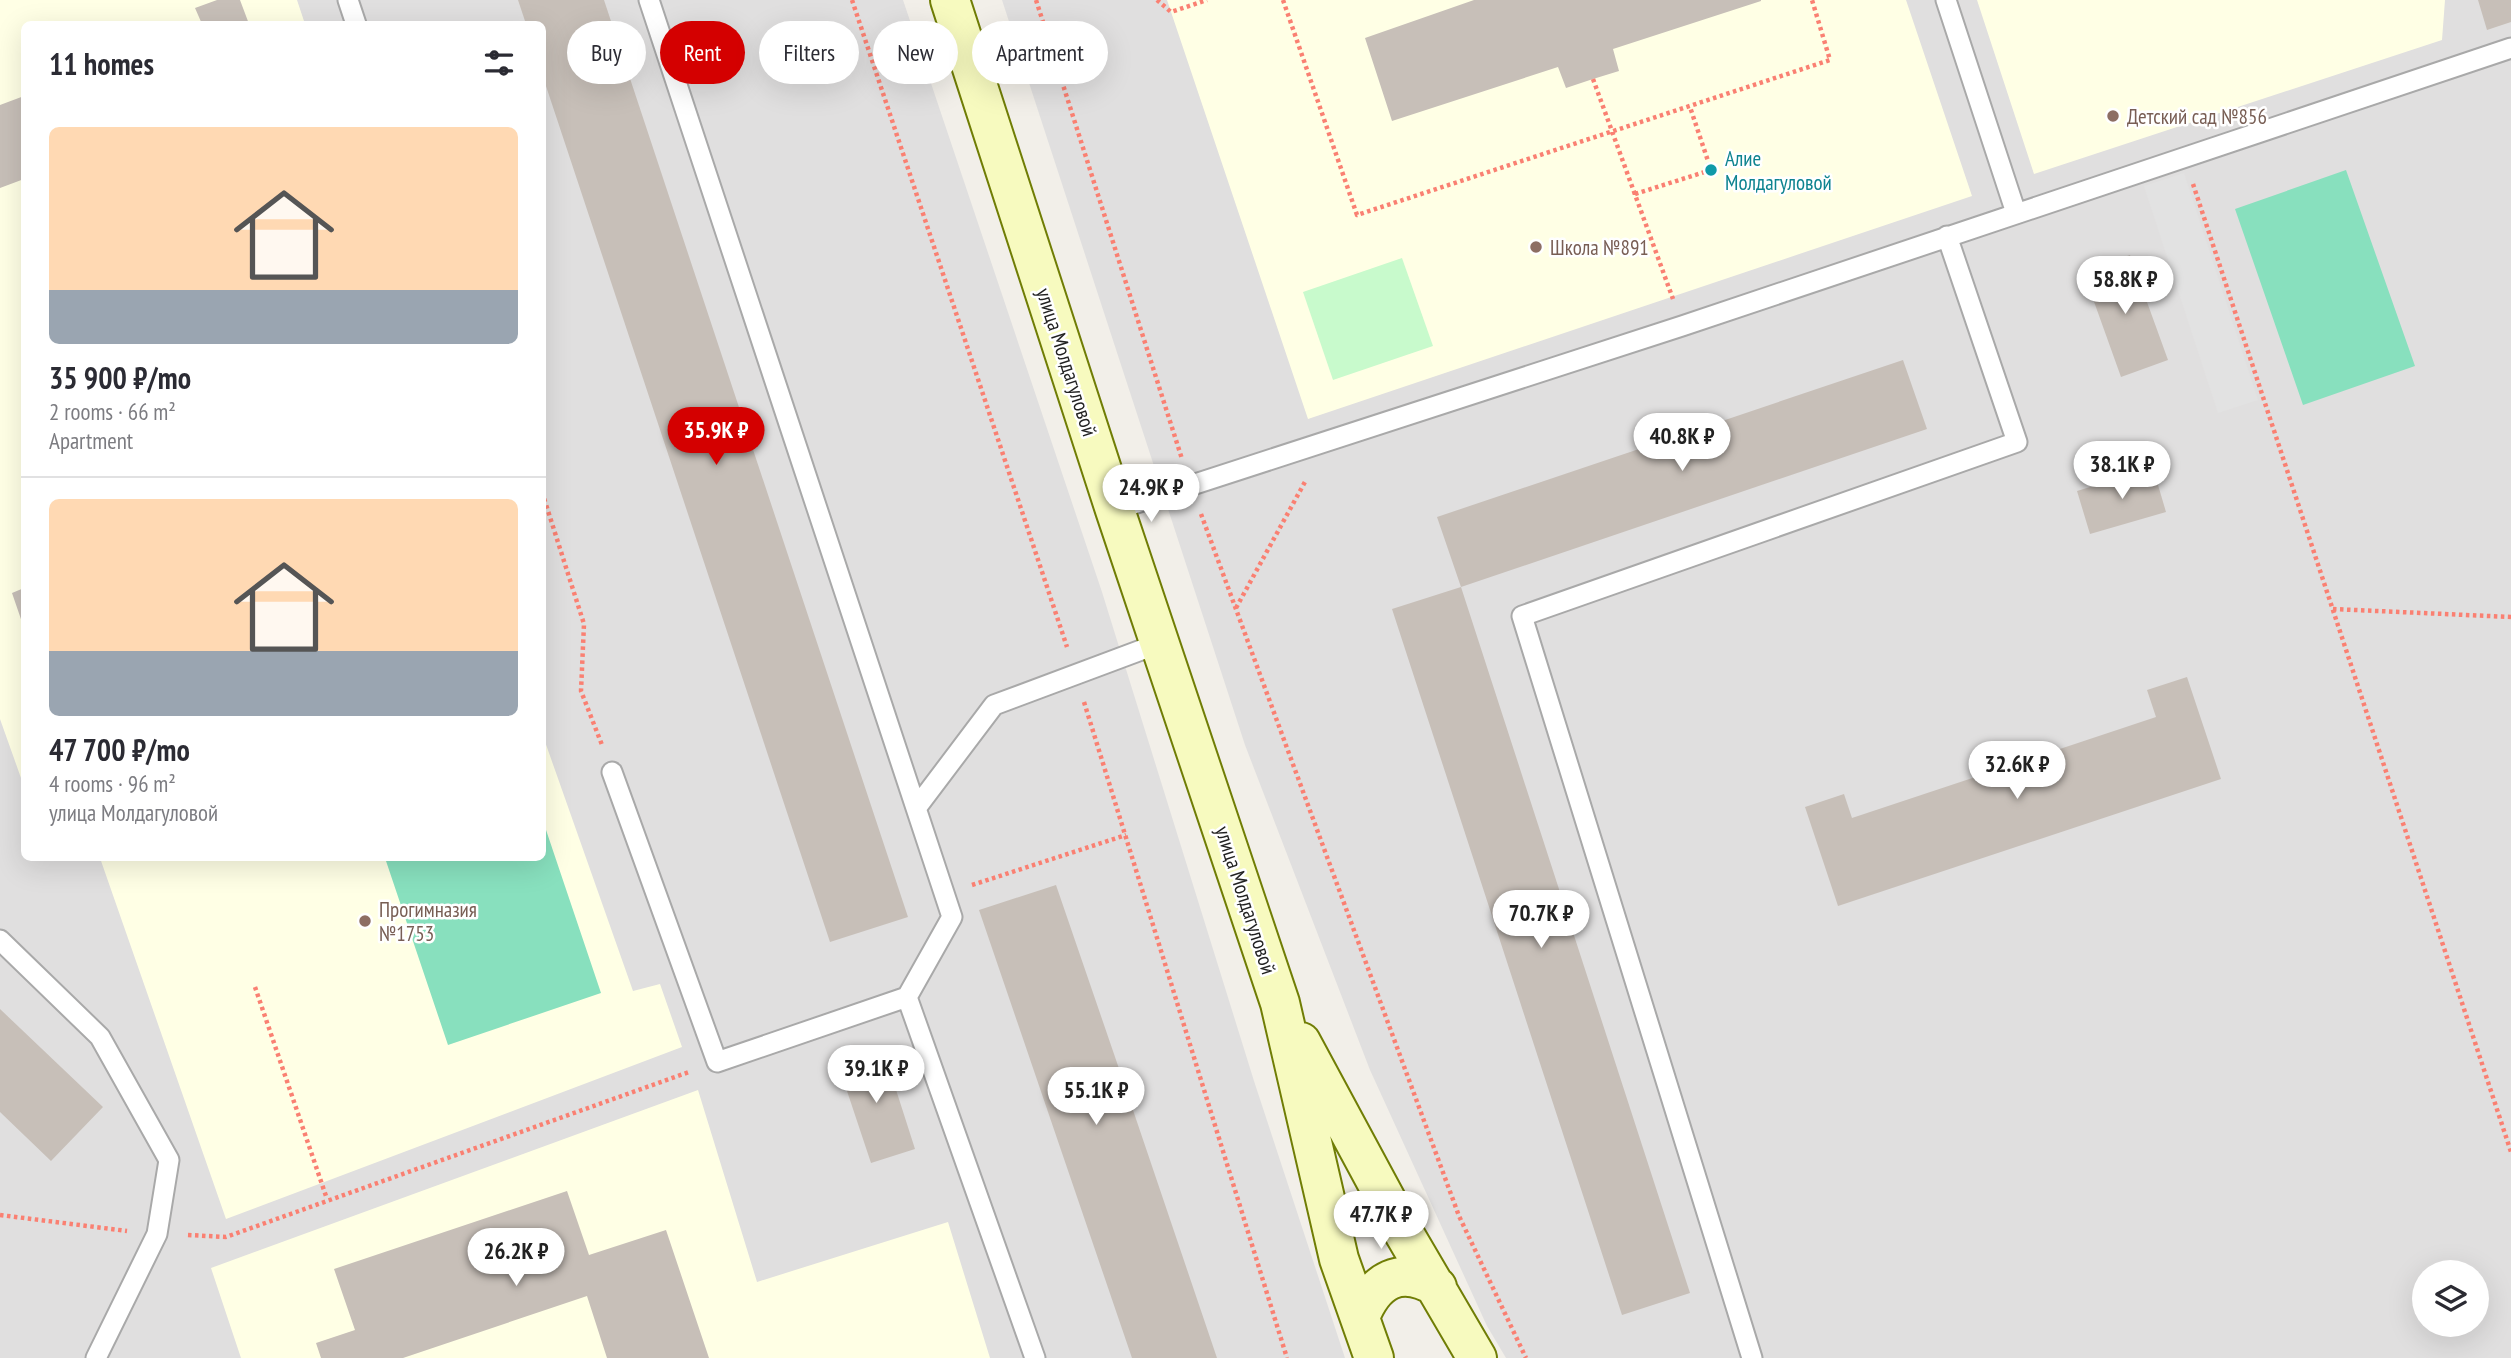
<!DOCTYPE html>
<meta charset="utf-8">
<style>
:root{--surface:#fff;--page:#f7f7f7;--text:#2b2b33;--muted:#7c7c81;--line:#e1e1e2;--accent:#d40000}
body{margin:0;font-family:"PT Sans Narrow",sans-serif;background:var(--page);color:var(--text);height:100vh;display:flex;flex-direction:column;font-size:26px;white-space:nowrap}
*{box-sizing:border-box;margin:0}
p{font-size:23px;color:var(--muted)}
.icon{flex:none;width:38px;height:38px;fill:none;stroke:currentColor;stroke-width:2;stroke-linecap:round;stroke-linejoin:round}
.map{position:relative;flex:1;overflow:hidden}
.details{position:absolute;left:21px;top:21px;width:525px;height:840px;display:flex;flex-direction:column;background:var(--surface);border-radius:10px;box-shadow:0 7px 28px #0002}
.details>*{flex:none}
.guide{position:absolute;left:567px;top:21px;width:665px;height:63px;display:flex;gap:14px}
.tools{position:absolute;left:2412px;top:1260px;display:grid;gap:14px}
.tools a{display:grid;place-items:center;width:77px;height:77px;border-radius:50%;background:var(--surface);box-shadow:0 7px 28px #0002;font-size:35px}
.price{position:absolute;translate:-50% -60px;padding:0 16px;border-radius:24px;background:#fff;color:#222;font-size:23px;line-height:46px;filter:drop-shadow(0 2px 4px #0008)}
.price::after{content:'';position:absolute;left:50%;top:42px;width:21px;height:16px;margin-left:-10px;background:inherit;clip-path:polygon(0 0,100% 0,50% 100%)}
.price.on{background:var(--accent);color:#fff}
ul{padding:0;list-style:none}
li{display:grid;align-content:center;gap:14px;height:371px;padding:0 28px}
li+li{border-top:2px solid var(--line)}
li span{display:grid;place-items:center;height:217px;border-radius:10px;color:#555}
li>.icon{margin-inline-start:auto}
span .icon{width:126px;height:126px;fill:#fffc;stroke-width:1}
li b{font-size:30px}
h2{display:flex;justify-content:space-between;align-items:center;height:84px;padding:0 28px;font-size:30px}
.tag{padding:0 24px;border-radius:32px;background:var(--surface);box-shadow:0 7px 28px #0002;font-size:24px;line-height:63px}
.tag.on{background:var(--accent);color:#fff}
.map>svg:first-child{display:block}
.residential{fill:#e0dfdf;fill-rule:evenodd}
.education{fill:#ffffe5}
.park{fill:#c8facc}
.pitch{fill:#88e0be}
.parking{fill:#e2e2e2}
.building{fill:#c7bfb8}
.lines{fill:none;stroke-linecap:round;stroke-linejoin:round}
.lane-casing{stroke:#a9a9a9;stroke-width:23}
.secondary-casing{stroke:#707d05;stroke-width:42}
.path{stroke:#fa8072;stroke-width:4.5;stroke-dasharray:3.5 3.5;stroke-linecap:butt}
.lane{stroke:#fff;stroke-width:19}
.secondary{stroke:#f7fabf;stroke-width:38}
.education-dot{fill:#8d6e63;stroke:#fff;stroke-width:2.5}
.culture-dot{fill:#0f9aa8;stroke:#fff;stroke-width:2.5}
.labels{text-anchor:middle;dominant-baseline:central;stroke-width:5;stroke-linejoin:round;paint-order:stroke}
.education-label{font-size:21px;fill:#785e54;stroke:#fff;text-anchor:start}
.culture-label{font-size:21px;fill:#0d838f;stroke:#fff;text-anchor:start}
.street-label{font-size:21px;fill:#222;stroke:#fff}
</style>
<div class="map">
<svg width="2511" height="1358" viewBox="0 0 2511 1358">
<rect width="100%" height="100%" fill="#f2efe9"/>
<path class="residential" d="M0,0H903L1102,592L1254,1081L1345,1358H0ZM24,24H542V858H24Z
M1002,0H2511V1358H1506L1487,1326L1370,1070L1245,745ZM2424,1272H2476V1325H2424Z"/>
<path class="education" d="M0,0H297L305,24H24V777L21,778L0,719Z
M1167,0H1906L1972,196L1308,419Z
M1977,0H2445L2442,40L2034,174Z
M543,736L633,991L660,984L682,1047L226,1219L100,858H542Z
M698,1090L757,1282L948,1222L990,1358H241L211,1268Z"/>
<path class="park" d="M1402,258L1433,346L1333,380L1303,292Z"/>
<path class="pitch" d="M2346,170L2415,366L2303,405L2235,209Z
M543,821L601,993L448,1045L385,858H542Z"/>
<path class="parking" d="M2184,173L2258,400L2218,413L2144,186Z"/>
<path class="building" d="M217,0H240L249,24H202L195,8Z
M518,0H604L908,917L830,942L542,74V24H526Z
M1474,0H1761V1L1613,49L1619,71L1593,79L1566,88L1558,67L1392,121L1365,38Z
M2478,0H2511V22L2487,30Z
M24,96V179L0,188V105Z
M2130,255L2168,360L2121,377L2083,271Z
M1903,360L1927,429L1461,587L1437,517Z
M2153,468L2166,512L2090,534L2077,491Z
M1461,587L1690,1293L1622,1315L1392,609Z
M24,588V628L12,593Z
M2187,677L2221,779L1838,906L1805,807L1844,794L1852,818L2156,717L2147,690Z
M1056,885L1114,1054L1217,1358H1132L979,910Z
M0,1009L103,1107L51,1161L0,1112Z
M882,1046L915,1149L871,1163L837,1061Z
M567,1191L589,1255L666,1230L709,1358H607L587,1296L403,1358H321L316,1343L355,1330L334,1269Z"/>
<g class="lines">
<g class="lane-casing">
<path id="lane" d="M348,0L356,24
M1946,0L2016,213
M1115,510L1682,326L2511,48
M612,772L717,1062L907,997L952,917L649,0
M917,807L994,705L1160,643
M0,940L100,1037L169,1160L157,1234L96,1358
M907,997L1035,1358
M1752,1358L1522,616L2017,442L1947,236"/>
</g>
<g class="secondary-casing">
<path id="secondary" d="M950,0L1115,510L1280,1003L1339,1259L1374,1358
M1301,1042L1405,1235L1477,1358
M1360,1317C1375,1280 1400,1265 1437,1287"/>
</g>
<path class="path" d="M852,0L1067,647
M1036,0L1182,459
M1157,0L1171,12L1207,0
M1283,0L1357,215L1830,60L1812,0
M1593,79L1673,299
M2193,184L2511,1152
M1635,194L1711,170L1690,107
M542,492L584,624L581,691L602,745
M1201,514L1459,1216L1526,1358
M1236,608L1306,480
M2333,609L2511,617
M1084,702L1287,1358
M972,885L1126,835
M255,987L327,1199
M0,1215L127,1231
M188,1235L226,1237L689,1072"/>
<use href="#lane" class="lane"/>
<use href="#secondary" class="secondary"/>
</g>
<g class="education-dot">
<circle cx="2113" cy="116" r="7"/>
<circle cx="1536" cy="247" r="7"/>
<circle cx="365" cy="921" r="7"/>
</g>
<circle class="culture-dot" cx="1711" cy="170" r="7"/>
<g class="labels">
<g class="education-label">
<text x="2127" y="116">Детский сад №856</text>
<text x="1550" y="247">Школа №891</text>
<text x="379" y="909">Прогимназия<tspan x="379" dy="24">№1753</tspan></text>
</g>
<g class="culture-label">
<text x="1725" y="158">Алие<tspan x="1725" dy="24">Молдагуловой</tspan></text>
</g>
<g class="street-label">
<text transform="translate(1067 362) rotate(72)">улица Молдагуловой</text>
<text transform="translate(1246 900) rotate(72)">улица Молдагуловой</text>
</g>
</g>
</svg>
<div class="tools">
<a><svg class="icon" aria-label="layers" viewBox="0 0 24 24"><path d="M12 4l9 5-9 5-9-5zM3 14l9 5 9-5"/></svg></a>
</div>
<b class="price" style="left:2125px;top:316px">58.8K ₽</b>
<b class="price on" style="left:716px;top:467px">35.9K ₽</b>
<b class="price" style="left:1682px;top:473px">40.8K ₽</b>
<b class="price" style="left:2122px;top:501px">38.1K ₽</b>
<b class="price" style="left:1151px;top:524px">24.9K ₽</b>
<b class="price" style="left:2017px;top:801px">32.6K ₽</b>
<b class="price" style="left:1541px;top:950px">70.7K ₽</b>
<b class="price" style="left:876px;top:1105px">39.1K ₽</b>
<b class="price" style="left:1096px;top:1127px">55.1K ₽</b>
<b class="price" style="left:1381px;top:1251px">47.7K ₽</b>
<b class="price" style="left:516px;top:1288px">26.2K ₽</b>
<div class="guide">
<a class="tag">Buy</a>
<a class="tag on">Rent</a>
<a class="tag">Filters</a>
<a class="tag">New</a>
<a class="tag">Apartment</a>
</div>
<section class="details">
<h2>11 homes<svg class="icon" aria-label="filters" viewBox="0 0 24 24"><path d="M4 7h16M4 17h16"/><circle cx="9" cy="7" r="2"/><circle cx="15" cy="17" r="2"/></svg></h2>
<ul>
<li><span style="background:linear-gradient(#ffd9b3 75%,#9aa5b1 0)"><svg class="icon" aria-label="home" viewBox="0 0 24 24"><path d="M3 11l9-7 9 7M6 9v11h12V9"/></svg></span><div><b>35 900 ₽/mo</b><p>2 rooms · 66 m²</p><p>Apartment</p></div></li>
<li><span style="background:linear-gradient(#ffd9b3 70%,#9aa5b1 0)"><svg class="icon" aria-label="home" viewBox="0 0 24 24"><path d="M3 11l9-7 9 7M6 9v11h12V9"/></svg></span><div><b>47 700 ₽/mo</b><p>4 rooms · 96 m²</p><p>улица Молдагуловой</p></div></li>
</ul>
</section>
</div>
